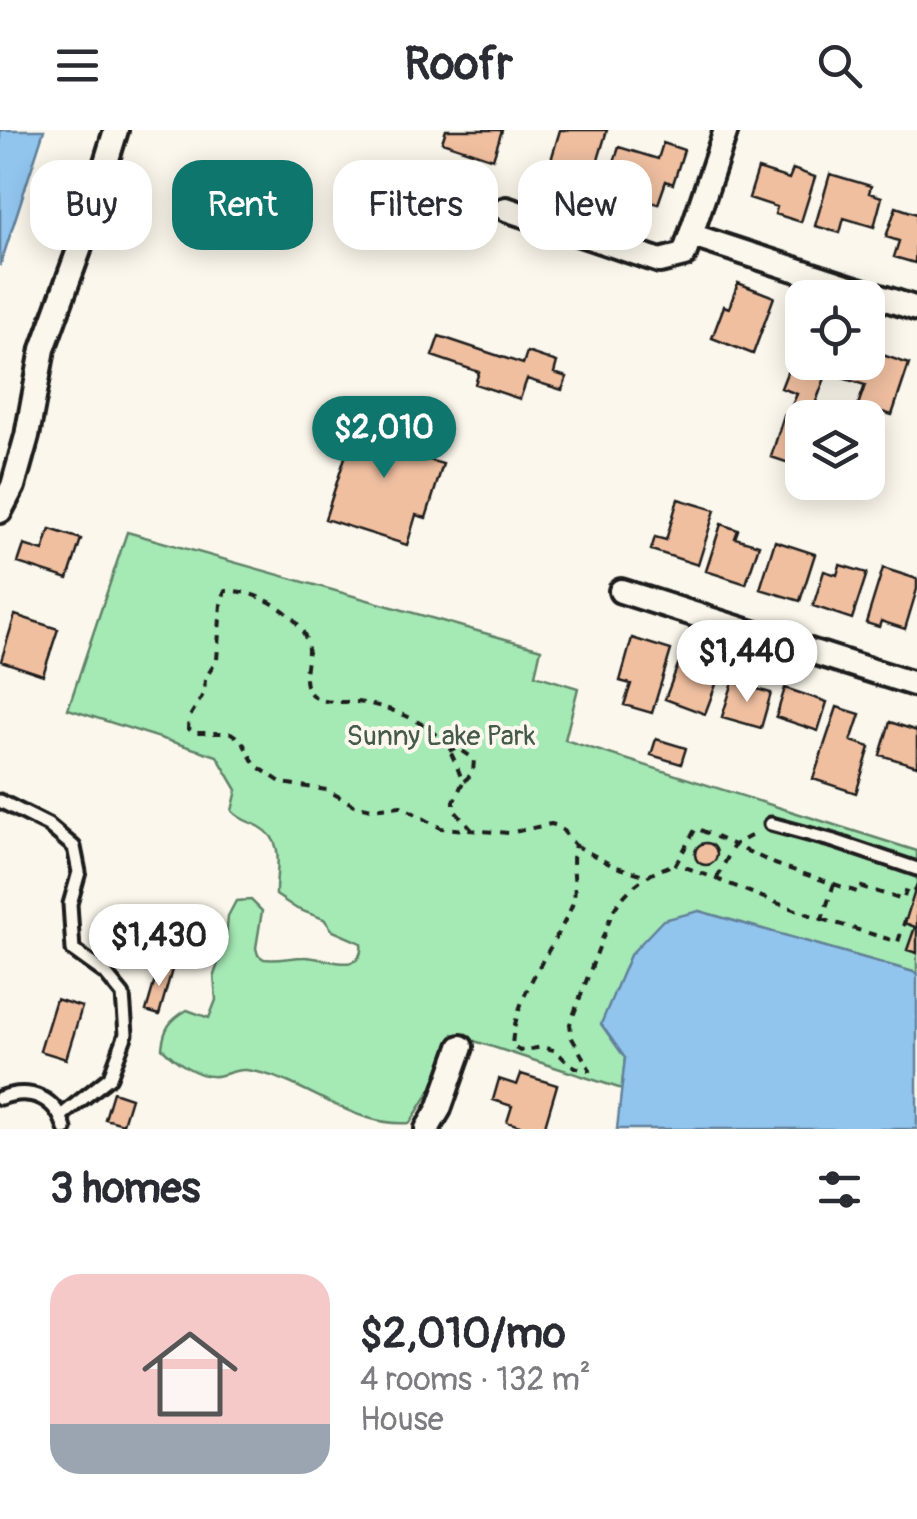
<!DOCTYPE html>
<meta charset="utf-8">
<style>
:root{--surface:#fff;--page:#f7f7f7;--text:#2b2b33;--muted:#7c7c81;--line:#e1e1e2;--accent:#0f766e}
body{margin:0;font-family:Pangolin,sans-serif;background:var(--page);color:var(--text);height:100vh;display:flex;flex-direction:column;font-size:38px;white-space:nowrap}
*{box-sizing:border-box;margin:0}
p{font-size:32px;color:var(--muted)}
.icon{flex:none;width:55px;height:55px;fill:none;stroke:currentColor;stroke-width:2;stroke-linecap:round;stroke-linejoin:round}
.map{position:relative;height:999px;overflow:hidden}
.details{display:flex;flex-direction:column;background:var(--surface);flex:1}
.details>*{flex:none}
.top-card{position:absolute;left:30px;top:30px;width:858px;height:90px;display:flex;gap:20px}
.fabs{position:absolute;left:785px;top:150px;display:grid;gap:20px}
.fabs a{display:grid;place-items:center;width:100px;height:100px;border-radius:20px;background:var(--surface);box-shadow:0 5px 25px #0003;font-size:50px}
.price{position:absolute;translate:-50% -85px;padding:0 22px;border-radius:35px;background:#fff;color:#222;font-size:32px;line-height:65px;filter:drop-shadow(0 2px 5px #0008)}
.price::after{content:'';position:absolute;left:50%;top:60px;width:30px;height:22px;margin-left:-15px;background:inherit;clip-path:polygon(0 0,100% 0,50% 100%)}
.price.active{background:var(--accent);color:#fff}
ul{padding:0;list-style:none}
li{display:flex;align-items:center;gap:30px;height:250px;padding:0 50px}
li+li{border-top:2px solid var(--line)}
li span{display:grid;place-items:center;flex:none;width:280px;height:200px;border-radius:30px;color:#555}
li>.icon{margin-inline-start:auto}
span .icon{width:120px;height:120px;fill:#fffc;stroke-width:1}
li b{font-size:42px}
h2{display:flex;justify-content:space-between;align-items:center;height:120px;padding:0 50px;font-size:42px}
.tag{padding:0 35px;border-radius:30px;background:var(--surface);box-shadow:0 5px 25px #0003;font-size:35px;line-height:90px}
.tag.active{background:var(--accent);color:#fff}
header{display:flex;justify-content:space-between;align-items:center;height:130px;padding:0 50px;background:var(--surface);font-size:45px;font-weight:800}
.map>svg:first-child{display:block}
.green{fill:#a5e9b5;stroke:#608268;stroke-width:2.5}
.water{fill:#91c5ee;stroke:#62819a;stroke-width:2.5}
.building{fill:#f0bfa0;stroke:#1c1c1c;stroke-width:2.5}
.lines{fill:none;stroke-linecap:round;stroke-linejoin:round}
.service-casing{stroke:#1c1c1c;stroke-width:19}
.minor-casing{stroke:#1c1c1c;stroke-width:30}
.path{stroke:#1c1c1c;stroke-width:4;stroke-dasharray:8 8;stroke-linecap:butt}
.service{stroke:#fbf7ec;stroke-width:11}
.minor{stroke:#fbf7ec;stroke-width:22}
.labels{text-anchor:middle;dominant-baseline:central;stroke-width:8;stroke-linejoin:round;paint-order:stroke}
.park-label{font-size:28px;fill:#455a4a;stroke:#fbf7ec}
</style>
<header><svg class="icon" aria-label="menu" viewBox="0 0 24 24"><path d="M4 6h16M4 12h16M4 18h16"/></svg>Roofr<svg class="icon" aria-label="search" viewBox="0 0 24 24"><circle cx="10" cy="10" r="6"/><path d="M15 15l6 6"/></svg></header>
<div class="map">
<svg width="917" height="999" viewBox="0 0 917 999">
<rect width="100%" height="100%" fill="#fbf7ec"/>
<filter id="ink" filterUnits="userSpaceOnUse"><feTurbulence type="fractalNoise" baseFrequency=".01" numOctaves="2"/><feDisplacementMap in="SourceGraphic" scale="20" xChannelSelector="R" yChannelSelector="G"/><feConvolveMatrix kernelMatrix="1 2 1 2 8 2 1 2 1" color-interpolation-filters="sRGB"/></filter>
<g filter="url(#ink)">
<path class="green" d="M127,402L541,519L535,545L578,558L565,610L917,721V843L699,781L625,928L622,959L453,904L432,958L410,993C351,998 303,947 246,940C234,939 227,945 216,946C198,948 174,930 162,918C164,898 170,890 187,880L209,888L216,870L214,845L226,811L228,786L236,771L251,770L262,781L256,818L258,825L264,829C278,831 291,827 304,827C322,826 365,848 361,813L333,801L324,789L297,779L276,765C275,741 287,712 260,697C249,691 241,691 232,681L237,660L217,626L68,579Z"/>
<path class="water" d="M0,0H44L0,136Z
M699,781L917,843V999H617L625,928L601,894L630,825L663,790Z"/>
<path class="building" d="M446,0H502L493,29L442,12Z
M560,0H607L592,50L549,37Z
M663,13L684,20L673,54L666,51L658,74L606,57L619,17L658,29Z
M758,39L789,49L793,39L815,47L801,92L775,84L777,77L749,68Z
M830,44L871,56L869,63L882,67L874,97L844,88L840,103L815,96Z
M896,77L917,84L915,133L894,127L899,111L886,107Z
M738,153L774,167L753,224L712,208L724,176L729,178Z
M439,206L523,234L527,222L557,232L554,243L567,247L562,260L527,249L520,269L475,254L479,242L432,226Z
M868,220L909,234L892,285L858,275L865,255L842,248L847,232H868Z
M805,232H831L811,285L791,277L797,264L781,258L788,240L800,244Z
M359,284L425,304L418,327L443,334L426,388L416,385L407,415L325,389Z
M784,285L802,291V322L798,336L771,327Z
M678,369L715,380L698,435L651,420L655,407L666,410Z
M721,394L738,400L735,408L759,415L746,454L706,441Z
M50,399L81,409L68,449L18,433L24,415L43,421Z
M775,411L815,424L800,471L760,459Z
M840,435L867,443L852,489L813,476L824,441L837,445Z
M883,438L917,449V459L905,499L881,491L879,497L866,493Z
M15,485L58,499L43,545L1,531Z
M632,508L671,520L652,583L624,575L631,554L620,551Z
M681,527L705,536L702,543L718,549L705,584L665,569Z
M733,552L771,563L761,598L722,587Z
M785,558L827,572L818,601L776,587Z
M837,577L860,584L851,611L870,617L856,663L813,649Z
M890,592L917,601V636L880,625Z
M656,609L686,618L681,634L651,625Z
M695 724a11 11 0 1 1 22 0a11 11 0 1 1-22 0Z
M917,754V823L907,820L915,797L905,793Z
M160,833L173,836L159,885L146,881Z
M56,869L82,877L66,929L40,921Z
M521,944L557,955L544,999H529L507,992L512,976L493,970L499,949L517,955Z
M113,962L131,968L123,994L105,989Z"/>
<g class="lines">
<g class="service-casing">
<path id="service" d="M0,671L48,695L74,717L79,742L70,774L73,820L105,843L123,865L126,904L110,947L61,986
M771,694L834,711L917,739
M0,968C30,957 56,967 65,999"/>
</g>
<g class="minor-casing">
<path id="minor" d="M506,79L660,131L684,125L726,0
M693,106L917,179
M0,381L13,356L27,306L43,219L79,120L116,0
M621,461L917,555
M427,999L439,979L461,917"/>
</g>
<path class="path" d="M449,621L457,617L474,629L473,643L463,652
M472,700L454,680V671L463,652C458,640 454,627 447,616C430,592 386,575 357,572C343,571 324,575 312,565C299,553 308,534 308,520C307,485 256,459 225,461L221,474L217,530L205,549L204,563L189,588L188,598L193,603H231L242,611L255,635L282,653L327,660L354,675L371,679L401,676L441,698L509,703L551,694L559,696L575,715C569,736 580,757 571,778C550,825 515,863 512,916L520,921L542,917L557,921C565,932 577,941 590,940L572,908L570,894L612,783C626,758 649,742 676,734
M575,715L613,736L648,746
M717,748L734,715L775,734L834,754L822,789C772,773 726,751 676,734L696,698L734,715L758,702
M834,754L857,762L859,756L903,770L907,758L915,761
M822,789L898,812L907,784"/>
<use href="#service" class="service"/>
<use href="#minor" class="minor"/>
</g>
</g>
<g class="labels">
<g class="park-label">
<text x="441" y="606">Sunny Lake Park</text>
</g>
</g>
</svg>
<div class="fabs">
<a><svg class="icon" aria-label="locate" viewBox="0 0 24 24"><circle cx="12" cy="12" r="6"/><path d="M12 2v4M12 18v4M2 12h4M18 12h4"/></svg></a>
<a><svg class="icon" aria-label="layers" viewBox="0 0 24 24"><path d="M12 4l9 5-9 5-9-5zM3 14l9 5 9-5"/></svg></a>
</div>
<b class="price active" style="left:384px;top:351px">$2,010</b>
<b class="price" style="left:747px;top:575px">$1,440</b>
<b class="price" style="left:159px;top:859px">$1,430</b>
<div class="top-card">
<a class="tag">Buy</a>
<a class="tag active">Rent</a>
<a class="tag">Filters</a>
<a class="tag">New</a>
</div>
</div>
<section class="details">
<h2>3 homes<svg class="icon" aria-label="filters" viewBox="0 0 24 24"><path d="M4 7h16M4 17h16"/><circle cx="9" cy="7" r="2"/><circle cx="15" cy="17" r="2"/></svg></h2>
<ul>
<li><span style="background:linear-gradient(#f6c9c9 75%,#9aa5b1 0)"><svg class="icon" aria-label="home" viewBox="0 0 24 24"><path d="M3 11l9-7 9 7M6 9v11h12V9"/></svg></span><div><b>$2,010/mo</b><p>4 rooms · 132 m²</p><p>House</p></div></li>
</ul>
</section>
